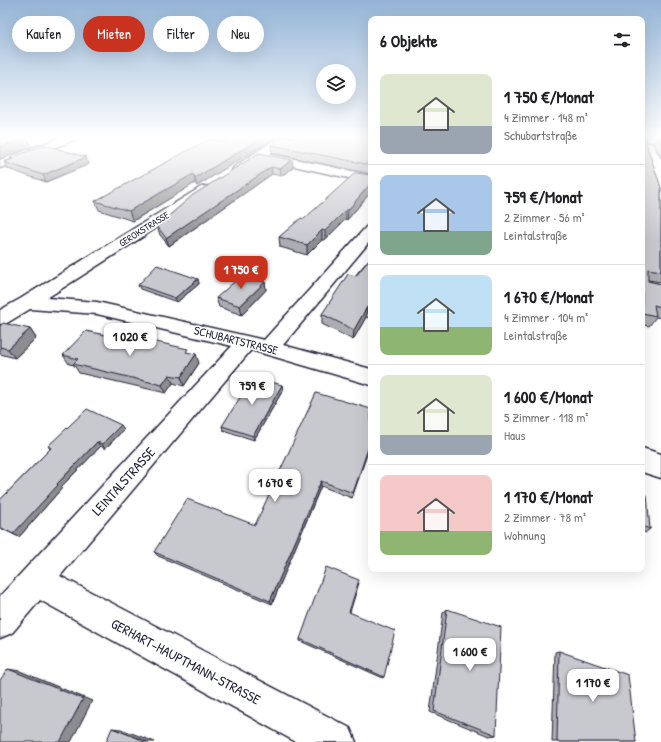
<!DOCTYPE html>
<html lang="de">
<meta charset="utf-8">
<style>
:root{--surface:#fff;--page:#f6f6f6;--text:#202124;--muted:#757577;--line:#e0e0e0;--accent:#c8321e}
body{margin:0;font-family:"Patrick Hand",sans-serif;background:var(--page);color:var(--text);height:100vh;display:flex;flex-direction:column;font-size:15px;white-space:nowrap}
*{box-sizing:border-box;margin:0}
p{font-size:13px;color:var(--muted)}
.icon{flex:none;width:22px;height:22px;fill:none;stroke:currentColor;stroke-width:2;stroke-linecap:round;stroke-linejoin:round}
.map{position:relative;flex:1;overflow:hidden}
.drawer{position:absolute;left:368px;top:16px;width:277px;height:556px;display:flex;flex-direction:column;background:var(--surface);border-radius:8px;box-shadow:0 4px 16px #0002}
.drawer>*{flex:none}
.banner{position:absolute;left:12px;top:16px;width:296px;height:36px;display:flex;gap:8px}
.fabs{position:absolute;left:316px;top:64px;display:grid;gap:8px}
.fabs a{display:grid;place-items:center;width:40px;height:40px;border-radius:50%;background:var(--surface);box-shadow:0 4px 16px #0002;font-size:20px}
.price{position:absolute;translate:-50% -34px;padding:0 9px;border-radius:8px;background:#fff;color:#222;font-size:13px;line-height:26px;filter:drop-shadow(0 1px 2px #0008)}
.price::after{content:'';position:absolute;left:50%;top:24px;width:12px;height:9px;margin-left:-6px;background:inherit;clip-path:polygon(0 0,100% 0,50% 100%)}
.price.current{background:var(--accent);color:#fff}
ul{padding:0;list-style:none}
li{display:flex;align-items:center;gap:12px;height:100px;padding:0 12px}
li+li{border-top:1px solid var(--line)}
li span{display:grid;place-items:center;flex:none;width:112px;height:80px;border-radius:8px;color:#555}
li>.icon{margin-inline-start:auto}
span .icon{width:48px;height:48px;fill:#fffc;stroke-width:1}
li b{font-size:17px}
h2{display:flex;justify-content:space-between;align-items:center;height:48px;padding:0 12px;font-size:17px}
.tag{padding:0 14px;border-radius:18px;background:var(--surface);box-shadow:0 4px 16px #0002;font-size:14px;line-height:36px}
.tag.current{background:var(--accent);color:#fff}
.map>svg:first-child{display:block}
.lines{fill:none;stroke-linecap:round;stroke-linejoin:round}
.minor-casing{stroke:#22223b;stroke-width:3}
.minor{fill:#fff;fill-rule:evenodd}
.wall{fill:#acacb2;stroke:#22223b}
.shaded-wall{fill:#8c8c91;stroke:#22223b}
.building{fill:#c8c8cf;stroke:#22223b}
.labels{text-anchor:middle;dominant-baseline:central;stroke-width:3;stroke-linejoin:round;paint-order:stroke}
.far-street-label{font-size:10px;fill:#22223b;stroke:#fff}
.street-label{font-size:12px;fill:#22223b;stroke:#fff}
.near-street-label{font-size:14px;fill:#22223b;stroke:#fff}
</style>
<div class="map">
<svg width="661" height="742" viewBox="0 0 661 742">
<rect width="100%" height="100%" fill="#fff"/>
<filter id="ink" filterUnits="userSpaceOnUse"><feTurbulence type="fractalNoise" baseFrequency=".025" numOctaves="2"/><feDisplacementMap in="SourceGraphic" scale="8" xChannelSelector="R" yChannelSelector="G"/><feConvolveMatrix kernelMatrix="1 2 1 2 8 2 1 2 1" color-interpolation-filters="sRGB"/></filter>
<g filter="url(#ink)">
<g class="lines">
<g class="minor-casing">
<path id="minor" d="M62,137H78L77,139L0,168V160Z
M279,137H292L270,154L371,175V183L262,159L242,173H234L232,170L234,167Z
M642,137L661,138V144L642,140Z
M206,186L211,187L213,190L211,193L47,298L97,302L264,340L366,227L371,225V240L283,345L371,369V385L251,350L60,576L350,728L356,742H296L40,600L12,633L0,638V596L232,346L97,314L30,309L7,323L0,324V310L20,299L201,187Z
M642,448L661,454V478L642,472Z"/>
</g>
<use href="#minor" class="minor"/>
</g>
<path class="wall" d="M233,137H276L197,186L195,183L133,221L99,210L95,201L225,142Z
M371,137V174L272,153L271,145Z
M642,137L645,142L661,188V282L648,280V281L661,284V318L656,317L649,326L642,325Z
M657,137H661V158L653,144Z
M259,153L293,168L281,176L272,174L169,246L160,235L157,226Z
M86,157L89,164L46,182L8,169L4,162L11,159L10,158Z
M371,175V192L347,220L346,219L325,240H322L307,255L280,247L279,237L304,219Z
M371,257V319L366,317L353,340L322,324V314Z
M198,279L199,284L177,302L140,289L138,285Z
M265,282L266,290L242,315L219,307L216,298Z
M0,326L30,329L36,338L15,358L0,354Z
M189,353L199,363L184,386L173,383L166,393L79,373L74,365L69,364L63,355Z
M282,385L283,390L254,440L223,430L222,426Z
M371,409L352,498L321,486L272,604L158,556L154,552L255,525Z
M124,429L105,449L101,446L61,487L62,488L19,537L0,528V500L50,449L48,446Z
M642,493L650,529L645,533L642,531Z
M359,583L350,612L384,677L383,678L300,641V639Z
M447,609L496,735L489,736L430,712L443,613Z
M559,651L636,742H552L555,652Z"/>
<path class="shaded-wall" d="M25,137H27L32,147L0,159V147Z
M263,137H276L197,186L195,178Z
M643,137H648L645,142Z
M86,157L89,164L46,182L43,175Z
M292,160L293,168L281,176L280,169Z
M271,167L272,174L169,246L166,238Z
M193,174L195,183L133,221L129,211Z
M371,183V192L347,220L348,210Z
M346,210V219L325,240V231Z
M322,230V240L307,255V245Z
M198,279L199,284L177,302L175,298Z
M265,282L266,290L242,315L240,306Z
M367,307L366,317L353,340L354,330Z
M30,329L36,338L15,358L8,349Z
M196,354L199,363L184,386L181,377Z
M169,375L173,383L166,393L162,385Z
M282,385L283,390L254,440L253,436Z
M121,425L124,429L105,449L102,444Z
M371,440V443L352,498L353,493Z
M97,442L101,446L61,487L62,488L19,537L13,534L57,484Z
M321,481V486L272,604L270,601Z
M8,669L20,671L92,701L71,742H60Z
M112,728L121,729L155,742H147Z"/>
<path class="building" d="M0,137H25L0,147Z
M233,137H263L195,178L193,174L129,211L95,201L209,139L225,142Z
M282,137H371V165L271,145Z
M642,137H644L661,188V271L648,269V281L661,284V307L654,305L656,316L642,313Z
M658,137H661V142Z
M45,145L86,157L43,175L4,162L13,159L10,158Z
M259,153L292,160L280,169L271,167L166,238L157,226L193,195Z
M355,173L371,175V183L348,210H346L325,231L322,230L307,245L279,237L301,218L304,219Z
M371,257V308L367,307L354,330L322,314L348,274L356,276Z
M157,265L198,279L175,298L138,285Z
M242,275L265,282L240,306L216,298Z
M3,323L30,329L8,349L0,347V326Z
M86,331L149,344L152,341L188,349L186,352L196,354L181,377L169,375L162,385L73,364L78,359L63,355Z
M253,377L282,385L253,436L222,426Z
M316,393L371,409V440L353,493L321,481L270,601L154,552L187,499L255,525Z
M87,409L121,425L102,444L97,442L57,484L58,485L13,534L0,527V500L51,448L48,446Z
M642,493L647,495L650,529L642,526Z
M326,567L359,580L349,612L395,631L384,677L300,639Z
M447,609L501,627L496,735L434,711Z
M559,651L628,675L636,742H557Z
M8,669L83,699L60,742H0V680Z
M112,728L147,742H106Z"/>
</g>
<linearGradient id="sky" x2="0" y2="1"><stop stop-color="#93b4d6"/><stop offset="0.57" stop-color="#fff"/><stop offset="1" stop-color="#fff" stop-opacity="0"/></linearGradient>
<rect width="661" height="241" fill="url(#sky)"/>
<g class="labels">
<g class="far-street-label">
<text transform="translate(144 229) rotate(-32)">GEROKSTRASSE</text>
</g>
<g class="street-label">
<text transform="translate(236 340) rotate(14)">SCHUBARTSTRASSE</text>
</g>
<g class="near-street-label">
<text transform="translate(123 481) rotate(-48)">LEINTALSTRASSE</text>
<text transform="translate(186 661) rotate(28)">GERHART-HAUPTMANN-STRASSE</text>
</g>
</g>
</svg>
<div class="fabs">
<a><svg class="icon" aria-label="layers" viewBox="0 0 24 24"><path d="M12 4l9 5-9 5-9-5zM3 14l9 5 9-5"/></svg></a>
</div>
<b class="price current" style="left:241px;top:290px">1 750 €</b>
<b class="price" style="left:130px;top:357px">1 020 €</b>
<b class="price" style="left:252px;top:406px">759 €</b>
<b class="price" style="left:275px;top:503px">1 670 €</b>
<b class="price" style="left:470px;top:672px">1 600 €</b>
<b class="price" style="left:593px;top:703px">1 170 €</b>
<div class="banner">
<a class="tag">Kaufen</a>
<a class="tag current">Mieten</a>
<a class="tag">Filter</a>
<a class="tag">Neu</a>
</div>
<section class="drawer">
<h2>6 Objekte<svg class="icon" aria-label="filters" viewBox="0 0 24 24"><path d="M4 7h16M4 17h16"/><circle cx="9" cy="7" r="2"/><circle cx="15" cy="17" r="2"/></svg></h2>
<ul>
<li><span style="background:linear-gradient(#dfe7d0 65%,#9aa5b1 0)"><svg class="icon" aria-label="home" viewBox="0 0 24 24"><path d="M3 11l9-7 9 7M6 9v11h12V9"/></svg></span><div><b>1 750 €/Monat</b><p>4 Zimmer · 148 m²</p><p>Schubartstraße</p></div></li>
<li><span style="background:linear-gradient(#a9c7e8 70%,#7fa58c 0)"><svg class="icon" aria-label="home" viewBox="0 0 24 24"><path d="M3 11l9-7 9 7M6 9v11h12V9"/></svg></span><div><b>759 €/Monat</b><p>2 Zimmer · 56 m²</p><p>Leintalstraße</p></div></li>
<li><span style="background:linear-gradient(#bfe0f5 65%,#8fb573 0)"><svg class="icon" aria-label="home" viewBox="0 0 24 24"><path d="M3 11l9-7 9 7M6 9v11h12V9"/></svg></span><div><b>1 670 €/Monat</b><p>4 Zimmer · 104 m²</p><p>Leintalstraße</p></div></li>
<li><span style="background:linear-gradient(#dfe7d0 75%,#9aa5b1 0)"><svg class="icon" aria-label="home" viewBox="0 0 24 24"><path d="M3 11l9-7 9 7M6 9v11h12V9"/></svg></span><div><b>1 600 €/Monat</b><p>5 Zimmer · 118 m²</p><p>Haus</p></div></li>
<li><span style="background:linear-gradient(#f6c9c9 70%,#8fb573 0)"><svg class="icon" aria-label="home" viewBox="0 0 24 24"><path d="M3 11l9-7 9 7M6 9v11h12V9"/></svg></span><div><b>1 170 €/Monat</b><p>2 Zimmer · 78 m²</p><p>Wohnung</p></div></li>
</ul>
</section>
</div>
